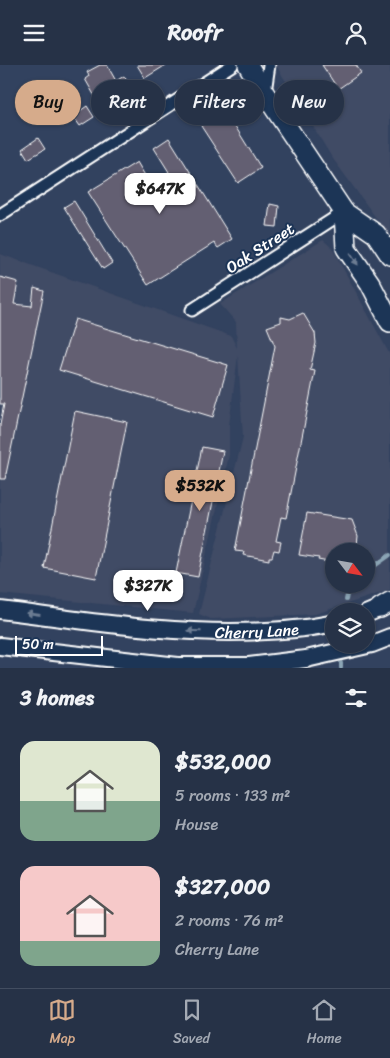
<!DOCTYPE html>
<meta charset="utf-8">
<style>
:root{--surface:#263247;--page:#323e52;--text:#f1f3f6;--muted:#a4aab4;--line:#424d60;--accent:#d6ab8b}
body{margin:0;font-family:Sriracha,sans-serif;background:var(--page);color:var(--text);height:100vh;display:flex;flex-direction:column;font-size:19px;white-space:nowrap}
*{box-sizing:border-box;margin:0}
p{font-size:16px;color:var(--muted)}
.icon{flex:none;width:28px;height:28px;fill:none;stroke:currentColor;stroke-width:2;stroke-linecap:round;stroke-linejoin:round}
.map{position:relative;height:603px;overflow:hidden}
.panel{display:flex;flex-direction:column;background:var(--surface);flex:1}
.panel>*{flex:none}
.banner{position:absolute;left:15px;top:15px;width:360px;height:45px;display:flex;gap:10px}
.needle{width:32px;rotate:121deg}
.tools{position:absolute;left:325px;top:478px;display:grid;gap:10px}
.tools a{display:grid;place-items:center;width:50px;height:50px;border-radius:50%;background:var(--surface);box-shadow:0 1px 4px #0004,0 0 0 1px var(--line);font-size:25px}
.scale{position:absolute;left:15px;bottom:12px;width:88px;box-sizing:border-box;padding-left:5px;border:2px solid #fff;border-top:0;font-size:14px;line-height:18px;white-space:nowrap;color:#fff;-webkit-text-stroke:4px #1d3557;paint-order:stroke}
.price{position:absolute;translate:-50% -42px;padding:0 11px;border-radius:10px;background:#fff;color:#222;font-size:16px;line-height:32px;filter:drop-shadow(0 1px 2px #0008)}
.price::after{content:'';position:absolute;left:50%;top:30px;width:15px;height:11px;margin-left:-8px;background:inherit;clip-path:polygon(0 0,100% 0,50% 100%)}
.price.active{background:var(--accent);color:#111}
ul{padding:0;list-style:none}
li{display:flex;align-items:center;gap:15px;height:125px;padding:0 20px}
li span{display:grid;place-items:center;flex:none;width:140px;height:100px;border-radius:15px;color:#555}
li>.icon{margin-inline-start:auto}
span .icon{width:60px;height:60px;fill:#fffc;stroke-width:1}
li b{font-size:21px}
h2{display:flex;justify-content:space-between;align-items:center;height:60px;padding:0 20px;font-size:21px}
.chip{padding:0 18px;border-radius:22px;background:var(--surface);box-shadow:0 1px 4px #0004,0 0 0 1px var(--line);font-size:18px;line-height:45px}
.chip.active{background:var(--accent);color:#111}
header{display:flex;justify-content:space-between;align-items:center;height:65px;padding:0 20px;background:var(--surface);font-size:22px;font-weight:700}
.menu{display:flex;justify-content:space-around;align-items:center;height:70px;border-top:1px solid var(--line);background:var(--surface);font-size:14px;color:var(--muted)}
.menu a{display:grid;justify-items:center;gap:2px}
.menu .active{color:var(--accent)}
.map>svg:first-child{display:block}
.built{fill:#414b65;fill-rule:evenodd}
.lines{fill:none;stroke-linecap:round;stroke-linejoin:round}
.stream{stroke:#8ba5b5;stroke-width:4}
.building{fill:#645f72;stroke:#fff}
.street-casing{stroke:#fff;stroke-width:15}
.secondary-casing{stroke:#fff;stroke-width:20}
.primary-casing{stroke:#fff;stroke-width:22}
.street{stroke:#1d3557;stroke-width:11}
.secondary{stroke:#1d3557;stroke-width:16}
.primary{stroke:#1d3557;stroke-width:19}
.oneway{fill:#6c7c92}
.labels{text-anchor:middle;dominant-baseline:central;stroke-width:4;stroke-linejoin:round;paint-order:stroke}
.street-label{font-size:16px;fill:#fff;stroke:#1d3557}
</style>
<header><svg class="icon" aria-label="menu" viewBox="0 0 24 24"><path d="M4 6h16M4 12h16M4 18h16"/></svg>Roofr<svg class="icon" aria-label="person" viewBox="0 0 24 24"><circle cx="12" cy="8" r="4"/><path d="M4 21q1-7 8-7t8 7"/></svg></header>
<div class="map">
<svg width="390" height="603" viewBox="0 0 390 603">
<rect width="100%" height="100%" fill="#32425f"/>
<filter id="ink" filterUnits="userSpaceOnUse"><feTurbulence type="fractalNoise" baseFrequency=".02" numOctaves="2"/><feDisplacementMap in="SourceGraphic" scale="10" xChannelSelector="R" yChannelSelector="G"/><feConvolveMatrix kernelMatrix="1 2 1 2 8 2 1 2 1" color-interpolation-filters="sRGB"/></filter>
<g filter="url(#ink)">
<path class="built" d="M276,0H390V172L331,91Z
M323,175L332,183L390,290V525L315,549L211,554L199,549L243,372L238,290L229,360V390L193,548L0,529V189L231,271L237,283L236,257L220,239ZM334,486H366V519H334Z"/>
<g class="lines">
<path class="stream" d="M366,507L390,490
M346,535L349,519
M341,603V598"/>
</g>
<path class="building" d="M100,0H107L116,16L124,11L139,36L126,43L116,25L97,35L85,14L89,11L87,7Z
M137,0H166L145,13Z
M322,0H356L361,8L338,24Z
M87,41L94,52L80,61L73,51Z
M225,45L261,103L238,118L201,61Z
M38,73L45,84L28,94L22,84Z
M169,73L232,174L218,183L214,178L148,220L88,127L137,97L150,119L169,107L154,83Z
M74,136L112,198L103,204L64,142Z
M270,139L279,141L277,162L267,161Z
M0,212L18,217L14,239L32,241L34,223L44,226L5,414H0V360L4,339H0Z
M303,248L315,268L316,278L310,305L315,306L286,453L281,452L276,476L281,477L279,486L274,485L272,492H269V495L243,490L244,487L235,486L275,281L267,262L281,257V252L290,254Z
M75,254L228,300L213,352L59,305Z
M75,346L127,357L96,513L44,503Z
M202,382L223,386L198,512L176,508Z
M307,448L352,455L358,471L357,480L355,486H334V498L318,495L319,493L299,490Z"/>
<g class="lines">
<g class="street-casing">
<path id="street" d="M265,27L269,0
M0,150L232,0
M192,245L344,147"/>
</g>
<g class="secondary-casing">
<g id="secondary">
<path id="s1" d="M0,545C88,556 177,571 266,566C288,565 312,563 334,558"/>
<path d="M366,549L390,539"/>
<path d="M0,581L178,601H249L306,594L372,579L390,572"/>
</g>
</g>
<g class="primary-casing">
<path id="primary" d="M248,0L265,29L344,147L376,169L390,190
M344,147L346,183L370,218L390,257
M380,543L390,537"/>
</g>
<use href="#street" class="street"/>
<use href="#secondary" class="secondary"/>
<use href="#primary" class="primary"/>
</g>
<defs><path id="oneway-solid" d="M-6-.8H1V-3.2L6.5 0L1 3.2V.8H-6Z" transform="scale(1.25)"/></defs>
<g class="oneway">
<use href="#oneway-solid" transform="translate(354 194) rotate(56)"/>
<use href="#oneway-solid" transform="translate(33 549) rotate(-173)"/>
<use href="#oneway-solid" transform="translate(194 566) rotate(-178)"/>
</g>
</g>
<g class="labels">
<g class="street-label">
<text transform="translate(260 183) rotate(-33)">Oak Street</text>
<text stroke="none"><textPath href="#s1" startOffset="258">Cherry Lane</textPath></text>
</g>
</g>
</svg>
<div class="tools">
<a><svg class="needle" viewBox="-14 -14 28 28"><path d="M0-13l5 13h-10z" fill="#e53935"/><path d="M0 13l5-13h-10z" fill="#a4aab4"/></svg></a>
<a><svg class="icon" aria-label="layers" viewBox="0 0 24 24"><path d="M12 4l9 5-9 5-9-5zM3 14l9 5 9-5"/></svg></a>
</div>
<div class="scale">50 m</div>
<b class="price" style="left:160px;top:150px">$647K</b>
<b class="price active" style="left:200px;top:447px">$532K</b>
<b class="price" style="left:148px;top:547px">$327K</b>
<div class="banner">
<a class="chip active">Buy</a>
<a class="chip">Rent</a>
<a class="chip">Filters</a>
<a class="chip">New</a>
</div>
</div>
<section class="panel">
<h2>3 homes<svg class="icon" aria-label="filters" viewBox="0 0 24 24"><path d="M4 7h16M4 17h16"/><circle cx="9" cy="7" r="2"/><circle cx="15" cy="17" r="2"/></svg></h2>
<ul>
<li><span style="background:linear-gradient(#dfe7d0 60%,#7fa58c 0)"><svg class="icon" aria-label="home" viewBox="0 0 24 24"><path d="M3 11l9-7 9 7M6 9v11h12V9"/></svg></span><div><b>$532,000</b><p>5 rooms · 133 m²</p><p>House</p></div></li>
<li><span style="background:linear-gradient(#f6c9c9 75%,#7fa58c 0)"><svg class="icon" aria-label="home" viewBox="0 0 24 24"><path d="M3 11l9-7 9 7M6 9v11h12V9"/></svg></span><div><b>$327,000</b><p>2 rooms · 76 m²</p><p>Cherry Lane</p></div></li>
</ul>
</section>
<nav class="menu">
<a class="active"><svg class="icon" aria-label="map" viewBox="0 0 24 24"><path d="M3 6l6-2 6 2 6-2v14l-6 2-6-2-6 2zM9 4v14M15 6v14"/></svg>Map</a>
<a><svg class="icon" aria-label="saved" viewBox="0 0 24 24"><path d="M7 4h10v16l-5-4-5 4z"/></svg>Saved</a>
<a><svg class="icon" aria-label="home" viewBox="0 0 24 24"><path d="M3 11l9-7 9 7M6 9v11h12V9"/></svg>Home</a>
</nav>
